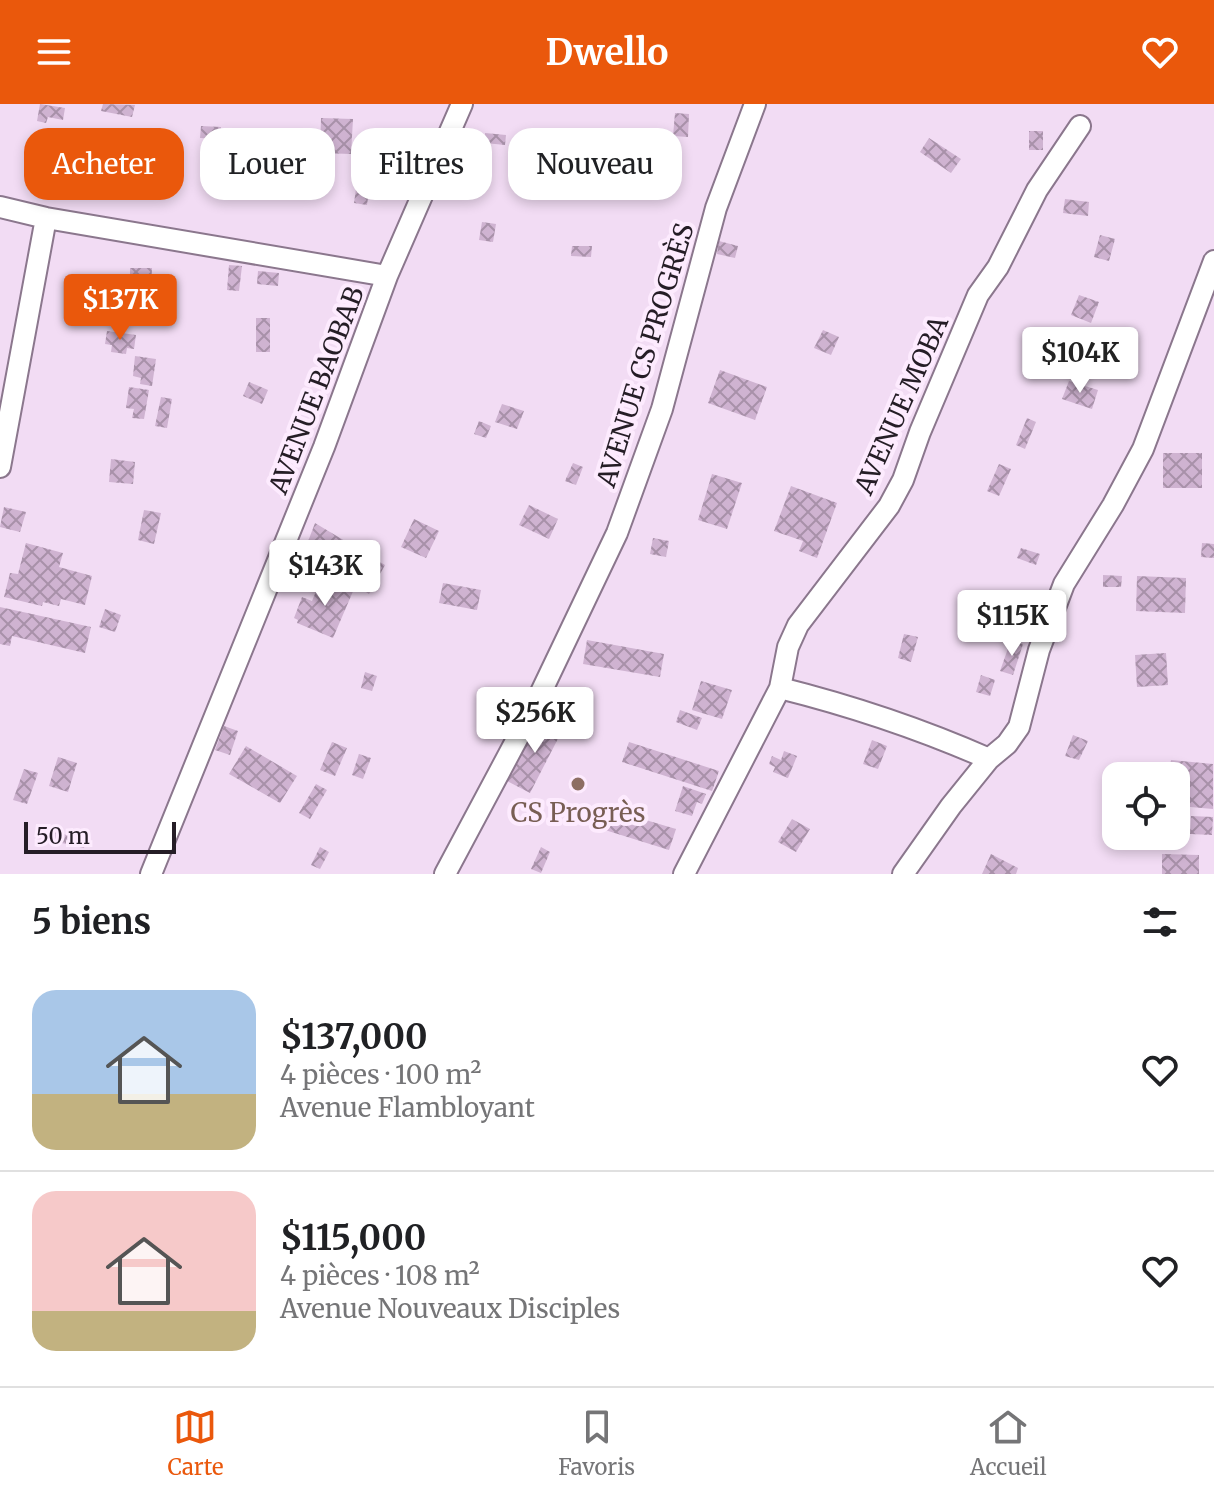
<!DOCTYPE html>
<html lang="fr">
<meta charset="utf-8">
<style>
:root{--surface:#fff;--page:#f6f6f6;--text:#202124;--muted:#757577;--line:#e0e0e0;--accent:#ea580c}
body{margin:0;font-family:Merriweather,serif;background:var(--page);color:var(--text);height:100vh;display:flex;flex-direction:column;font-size:30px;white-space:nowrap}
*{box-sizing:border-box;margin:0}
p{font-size:26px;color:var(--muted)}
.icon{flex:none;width:44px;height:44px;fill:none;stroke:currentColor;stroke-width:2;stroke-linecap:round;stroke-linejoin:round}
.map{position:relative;height:770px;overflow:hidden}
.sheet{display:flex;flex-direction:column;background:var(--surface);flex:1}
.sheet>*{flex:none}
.top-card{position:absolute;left:24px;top:24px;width:800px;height:72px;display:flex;gap:16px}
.fabs{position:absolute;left:1102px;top:658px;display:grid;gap:16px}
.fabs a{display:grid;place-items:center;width:88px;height:88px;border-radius:16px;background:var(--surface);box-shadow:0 4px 12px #0003;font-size:40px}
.scale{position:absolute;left:24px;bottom:20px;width:152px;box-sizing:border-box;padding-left:8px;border:4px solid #251d26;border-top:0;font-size:22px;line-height:28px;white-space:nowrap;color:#251d26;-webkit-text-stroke:6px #fdebfe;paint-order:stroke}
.price{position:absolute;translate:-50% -68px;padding:0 18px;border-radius:8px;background:#fff;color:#222;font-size:26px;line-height:52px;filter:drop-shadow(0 2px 4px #0008)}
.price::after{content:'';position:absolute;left:50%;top:48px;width:24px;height:18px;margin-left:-12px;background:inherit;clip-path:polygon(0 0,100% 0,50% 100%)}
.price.current{background:var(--accent);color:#fff}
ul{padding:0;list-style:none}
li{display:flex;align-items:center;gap:24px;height:200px;padding:0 32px}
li+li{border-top:2px solid var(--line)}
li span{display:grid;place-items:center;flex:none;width:224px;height:160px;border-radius:24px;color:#555}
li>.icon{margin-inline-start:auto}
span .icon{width:96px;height:96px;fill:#fffc;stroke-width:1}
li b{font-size:34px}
h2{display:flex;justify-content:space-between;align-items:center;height:96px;padding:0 32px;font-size:34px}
.tag{padding:0 28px;border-radius:24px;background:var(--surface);box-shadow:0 4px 12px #0003;font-size:28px;line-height:72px}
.tag.current{background:var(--accent);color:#fff}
header{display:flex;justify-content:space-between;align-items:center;height:104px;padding:0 32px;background:var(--accent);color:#fff;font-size:36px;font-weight:700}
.menu{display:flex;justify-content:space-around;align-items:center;height:112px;border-top:2px solid var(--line);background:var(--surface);font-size:22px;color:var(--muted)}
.menu a{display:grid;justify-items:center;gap:4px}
.menu .current{color:var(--accent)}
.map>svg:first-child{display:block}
.building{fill:url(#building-cross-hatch)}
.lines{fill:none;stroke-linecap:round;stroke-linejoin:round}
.minor-casing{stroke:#8b778d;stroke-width:24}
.minor{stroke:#fff;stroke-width:20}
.education-dot{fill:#8d6e63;stroke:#fdebfe;stroke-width:3}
.labels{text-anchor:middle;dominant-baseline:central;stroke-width:8;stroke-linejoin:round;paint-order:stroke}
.street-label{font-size:26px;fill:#251d26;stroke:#fdebfe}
.education-label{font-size:26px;fill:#785e54;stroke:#fdebfe}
</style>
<header><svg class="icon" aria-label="menu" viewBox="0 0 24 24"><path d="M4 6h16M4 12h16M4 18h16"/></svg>Dwello<svg class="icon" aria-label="heart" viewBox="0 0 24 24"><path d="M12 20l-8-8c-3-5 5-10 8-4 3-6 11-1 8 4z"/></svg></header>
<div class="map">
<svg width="1214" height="770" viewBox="0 0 1214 770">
<defs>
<pattern id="building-cross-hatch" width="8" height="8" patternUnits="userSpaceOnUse" patternTransform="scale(2)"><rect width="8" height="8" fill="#cfb3d1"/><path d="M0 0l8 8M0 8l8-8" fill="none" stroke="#a891a9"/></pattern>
</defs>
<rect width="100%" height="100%" fill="#f2dcf4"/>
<path class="building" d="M40,0L65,4L63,16L48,13L46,19L37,17Z
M103,0L135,1L132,13L101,7Z
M675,9L689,10L688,33L673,32Z
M321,14L353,15L351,50L320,49Z
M201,22L221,23V35L200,34Z
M1029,27H1043V46H1029Z
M485,29L506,31L505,41L485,39Z
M597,29L611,32L605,62L591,59Z
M286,32L306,33V45L286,44Z
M554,33L576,35L571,70L550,68Z
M929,34L961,55L951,69L920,48Z
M135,40L160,41L159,63L134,62Z
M214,41H234V51H214Z
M243,43L264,45L262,66L240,63Z
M383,61L418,70L413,88L378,79Z
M122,63L156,65L155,88L121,86Z
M358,71L371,73L367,101L354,99Z
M1065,95L1089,98L1088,112L1063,109Z
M482,118L496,120L493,138L479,136Z
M1100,131L1115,135L1109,157L1094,153Z
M719,137L738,142L735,154L717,150Z
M572,142H592L591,153L571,152Z
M229,161L242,162L239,187L227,186Z
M130,164H152L150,204L129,203V196H120L121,173H130Z
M258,167L279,169L278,182L257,180Z
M1079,191L1099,198L1091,219L1071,211Z
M256,214H270V248H256Z
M823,226L839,233L831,251L814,244Z
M107,227L136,231L134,245L127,244L126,250L111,248L112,241L105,240Z
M1081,248L1098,253L1094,267L1077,262Z
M135,252L156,255L152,282L140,280L141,274L133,272Z
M720,266L767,283L755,316L708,299Z
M1069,277L1098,286L1092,305L1062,295Z
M249,278L268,286L262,300L243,292Z
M129,283L149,286L144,315L132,314L134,305L126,304Z
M161,293L172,295L167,324L155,322Z
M502,300L524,307L517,325L495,318Z
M1027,314L1036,318L1025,345L1016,341Z
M479,317L491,322L486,334L474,330Z
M1163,349H1202V384H1163Z
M111,355L135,358L133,380L109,378Z
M573,359L583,363L576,381L565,377Z
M999,360L1011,365L999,392L987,387Z
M712,370L742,379L727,425L698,416Z
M791,382L837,399L817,454L799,447L803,437L774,427Z
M529,401L558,415L549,435L519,421Z
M4,403L26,408L20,428L0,423Z
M144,406L161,409L154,440L138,436Z
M414,415L439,427L426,454L401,443Z
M315,419L385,461L369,490L304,448Z
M653,434L669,437L666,453L650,450Z
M26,439L63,449L59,463L92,472L85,501L61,495L59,502L43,498L42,502L4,493L10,469L18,470Z
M1202,439L1214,440V454L1201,453Z
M1021,444L1040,450L1036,461L1017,454Z
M1103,471L1122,472L1121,483H1103Z
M1137,472L1186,474L1185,509L1136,507Z
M322,473L354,485L333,534L297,519L298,516L294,514L302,493L312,497Z
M443,479L481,486L477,506L439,499Z
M0,503L91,523L85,549L12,532L10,542L0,540Z
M105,505L121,511L115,528L99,523Z
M904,530L918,533L911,558L898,554Z
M587,536L664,550L660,573L583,560Z
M1011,536L1023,540L1013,571L1000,567Z
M1166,549L1168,581L1137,583L1135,551Z
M365,568L377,572L372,587L361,584Z
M981,571L995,576L990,592L976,588Z
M701,577L732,586L722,615L692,606Z
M680,606L702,614L697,626L676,618Z
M540,613L563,625L530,689L507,677Z
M224,622L238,627L230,651L215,646Z
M1073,631L1088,637L1079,656L1065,652Z
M872,636L887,642L878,665L863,660Z
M332,638L347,644L335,672L320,666Z
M629,638L719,667L712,687L622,658Z
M246,642L297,672L280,699L229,670Z
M784,647L797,652L788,674L773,668L775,663L769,660L772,652L781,656Z
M359,650L371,654L363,675L352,671Z
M58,653L77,659L68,688L49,682Z
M1171,656L1213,660V705L1179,702L1182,677L1176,676V672H1169Z
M24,665L38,669L27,700L13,696Z
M316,680L327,686L310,715L299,709Z
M683,682L706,690L702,700L697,698L692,712L675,707Z
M612,706L676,725L669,746L605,726Z
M1191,712L1213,713L1212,731L1190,730Z
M792,715L810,725L796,748L778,738Z
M50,727L86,735L84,744L48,736Z
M320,743L329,748L320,765L311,761Z
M541,743L550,748L541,769L531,765Z
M991,750L1018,764L1016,770H982Z
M1162,750L1199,751V770H1162Z"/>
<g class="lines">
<g class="minor-casing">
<path id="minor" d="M0,103L46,114L387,172
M0,363L46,114
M780,584C852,602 921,625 989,655
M151,770L324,343L387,172L462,0
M445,770L533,605L617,429L662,305L716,104L755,0
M684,770L780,584L788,543L798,521L889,402L903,376L920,328L978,191L998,163L1037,86L1080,22
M903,770L951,702L989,655L1007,640L1019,623L1039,546L1064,480L1113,401L1143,345L1214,157"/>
</g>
<use href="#minor" class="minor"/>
</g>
<circle class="education-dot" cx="578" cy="680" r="8"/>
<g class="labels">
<g class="street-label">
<text transform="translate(645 251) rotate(-73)">AVENUE CS PROGRÈS</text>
<text transform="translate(316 286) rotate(-69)">AVENUE BAOBAB</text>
<text transform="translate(901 301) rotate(-66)">AVENUE MOBA</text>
</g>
<g class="education-label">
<text x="578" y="708">CS Progrès</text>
</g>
</g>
</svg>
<div class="fabs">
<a><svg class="icon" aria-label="locate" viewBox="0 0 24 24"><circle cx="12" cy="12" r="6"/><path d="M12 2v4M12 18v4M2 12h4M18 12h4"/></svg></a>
</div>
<div class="scale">50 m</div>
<b class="price current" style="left:120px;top:238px">$137K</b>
<b class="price" style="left:1080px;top:291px">$104K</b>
<b class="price" style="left:325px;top:504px">$143K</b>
<b class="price" style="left:1012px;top:554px">$115K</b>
<b class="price" style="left:535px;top:651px">$256K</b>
<div class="top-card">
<a class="tag current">Acheter</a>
<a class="tag">Louer</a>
<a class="tag">Filtres</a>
<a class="tag">Nouveau</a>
</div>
</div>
<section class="sheet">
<h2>5 biens<svg class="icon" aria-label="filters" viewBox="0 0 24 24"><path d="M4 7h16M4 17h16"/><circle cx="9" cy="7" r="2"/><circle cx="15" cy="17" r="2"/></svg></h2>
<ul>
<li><span style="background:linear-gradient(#a9c7e8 65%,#c2b280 0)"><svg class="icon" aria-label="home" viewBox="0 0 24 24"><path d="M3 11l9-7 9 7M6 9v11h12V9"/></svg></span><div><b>$137,000</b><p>4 pièces · 100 m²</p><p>Avenue Flambloyant</p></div><svg class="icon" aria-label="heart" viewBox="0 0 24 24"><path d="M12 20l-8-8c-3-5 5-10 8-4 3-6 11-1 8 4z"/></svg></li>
<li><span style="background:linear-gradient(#f6c9c9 75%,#c2b280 0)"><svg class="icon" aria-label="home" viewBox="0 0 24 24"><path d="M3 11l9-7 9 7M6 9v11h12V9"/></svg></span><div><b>$115,000</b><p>4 pièces · 108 m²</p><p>Avenue Nouveaux Disciples</p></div><svg class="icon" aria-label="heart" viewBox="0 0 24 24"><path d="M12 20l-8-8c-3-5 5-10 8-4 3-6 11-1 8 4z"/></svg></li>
</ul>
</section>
<nav class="menu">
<a class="current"><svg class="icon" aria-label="map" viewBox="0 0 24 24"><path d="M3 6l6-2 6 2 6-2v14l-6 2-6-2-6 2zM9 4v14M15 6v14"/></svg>Carte</a>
<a><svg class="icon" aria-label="saved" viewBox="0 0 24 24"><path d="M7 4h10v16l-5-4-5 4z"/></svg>Favoris</a>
<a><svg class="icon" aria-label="home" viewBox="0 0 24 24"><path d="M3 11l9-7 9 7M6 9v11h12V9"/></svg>Accueil</a>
</nav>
